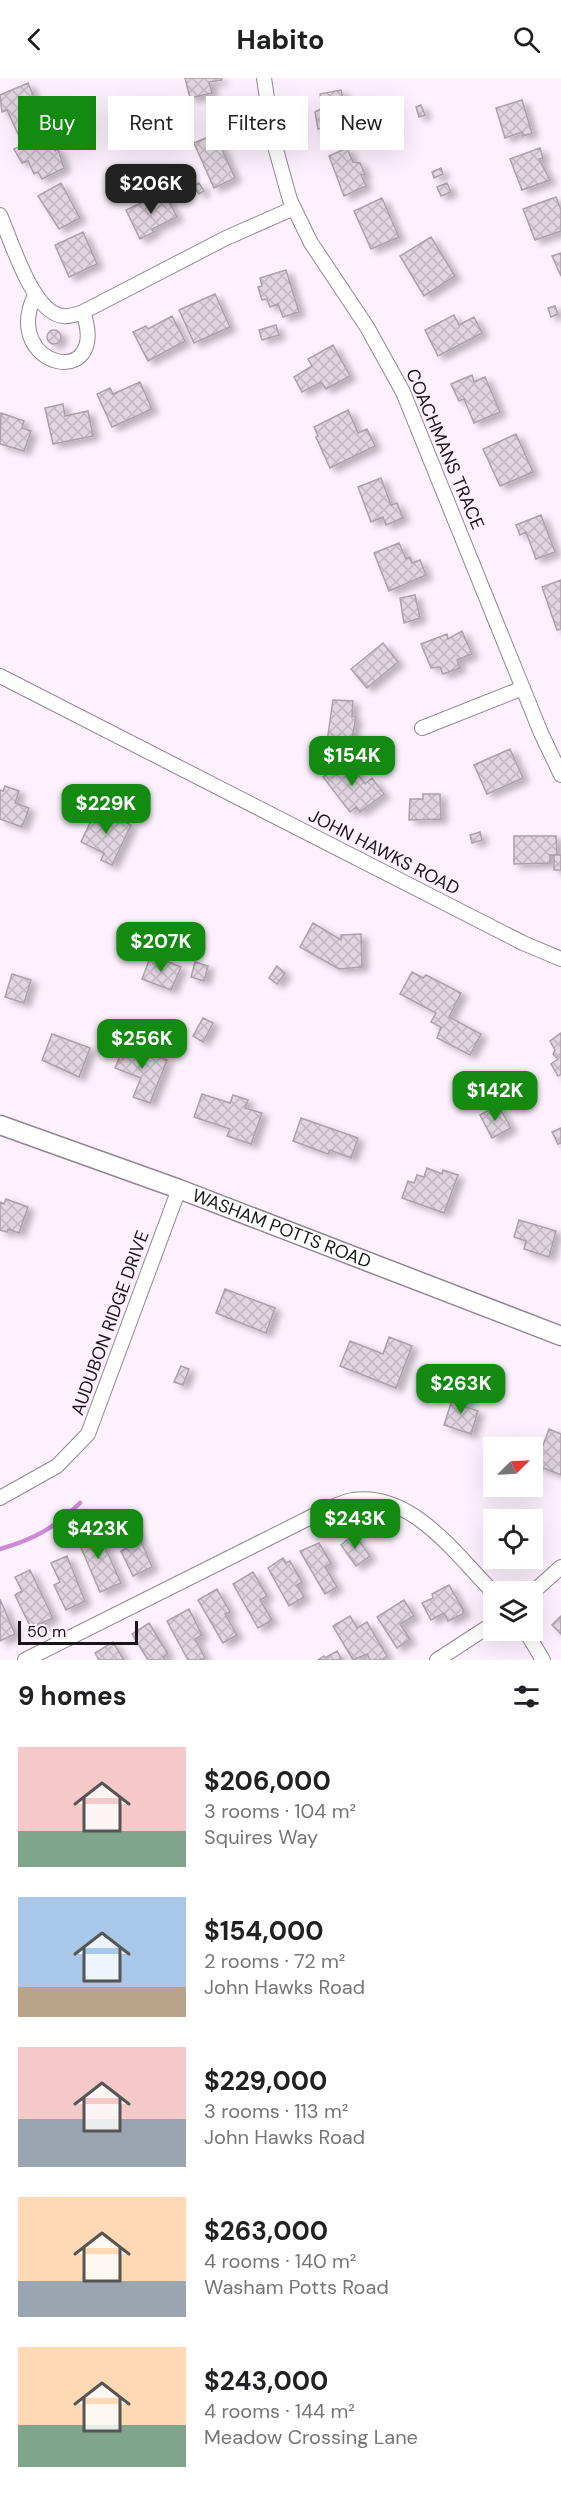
<!DOCTYPE html>
<meta charset="utf-8">
<style>
:root{--surface:#fff;--page:#f6f6f6;--text:#202124;--muted:#757577;--accent:#138a10}
body{margin:0;font-family:"DM Sans",sans-serif;background:var(--page);color:var(--text);height:100vh;display:flex;flex-direction:column;font-size:22px;white-space:nowrap}
*{box-sizing:border-box;margin:0}
p{font-size:20px;color:var(--muted)}
.icon{flex:none;width:33px;height:33px;fill:none;stroke:currentColor;stroke-width:2;stroke-linecap:round;stroke-linejoin:round}
.map{position:relative;height:1582px;overflow:hidden}
.panel{display:flex;flex-direction:column;background:var(--surface);flex:1}
.panel>*{flex:none}
.banner{position:absolute;left:18px;top:18px;width:525px;height:54px;display:flex;gap:12px}
.needle{width:39px;rotate:66deg}
.controls{position:absolute;left:483px;top:1359px;display:grid;gap:12px}
.controls a{display:grid;place-items:center;width:60px;height:60px;border-radius:0px;background:var(--surface);box-shadow:0 6px 24px #0002;font-size:30px}
.scale{position:absolute;left:18px;bottom:15px;width:120px;box-sizing:border-box;padding-left:6px;border:3px solid #191519;border-top:0;font-size:16px;line-height:21px;white-space:nowrap;color:#191519;-webkit-text-stroke:4px #fcf1fd;paint-order:stroke}
.price{position:absolute;translate:-50% -51px;padding:0 14px;border-radius:12px;background:var(--accent);color:#fff;font-size:20px;line-height:39px;filter:drop-shadow(0 2px 3px #0008)}
.price::after{content:'';position:absolute;left:50%;top:36px;width:18px;height:14px;margin-left:-9px;background:inherit;clip-path:polygon(0 0,100% 0,50% 100%)}
.price.selected{background:#222;color:#fff}
ul{padding:0;list-style:none}
li{display:flex;align-items:center;gap:18px;height:150px;padding:0 18px}
li span{display:grid;place-items:center;flex:none;width:168px;height:120px;border-radius:0px;color:#555}
li>.icon{margin-inline-start:auto}
span .icon{width:72px;height:72px;fill:#fffc;stroke-width:1}
li b{font-size:26px}
h2{display:flex;justify-content:space-between;align-items:center;height:72px;padding:0 18px;font-size:26px}
.pill{padding:0 21px;border-radius:0px;background:var(--surface);box-shadow:0 6px 24px #0002;font-size:21px;line-height:54px}
.pill.selected{background:var(--accent);color:#fff}
header{display:flex;justify-content:space-between;align-items:center;height:78px;padding:0 18px;background:var(--surface);font-size:27px;font-weight:700}
.map>svg:first-child{display:block}
.lines{fill:none;stroke-linecap:round;stroke-linejoin:round}
.stream{stroke:#cc8ad5;stroke-width:4.5}
.building{fill:url(#building-cross-hatch);stroke:#aba1ac;stroke-width:1.5;filter:url(#shadow)}
.street-casing{stroke:#918792;stroke-width:16}
.secondary-casing{stroke:#918792;stroke-width:21}
.street{stroke:#fff;stroke-width:14}
.secondary{stroke:#fff;stroke-width:18}
.labels{text-anchor:middle;dominant-baseline:central;stroke-width:4.5;stroke-linejoin:round;paint-order:stroke}
.street-label{font-size:18px;fill:#191519;stroke:#fcf1fd}
</style>
<header><svg class="icon" aria-label="back" viewBox="0 0 24 24"><path d="M15 5l-7 7 7 7"/></svg>Habito<svg class="icon" aria-label="search" viewBox="0 0 24 24"><circle cx="10" cy="10" r="6"/><path d="M15 15l6 6"/></svg></header>
<div class="map">
<svg width="561" height="1582" viewBox="0 0 561 1582">
<defs>
<pattern id="building-cross-hatch" width="8" height="8" patternUnits="userSpaceOnUse" patternTransform="scale(1.5)"><rect width="8" height="8" fill="#e0d6e1"/><path d="M0 0l8 8M0 8l8-8" fill="none" stroke="#c0b7c0"/></pattern>
<filter id="shadow"><feDropShadow dx="6" dy="4" stdDeviation="3" flood-color="#0004"/></filter>
</defs>
<rect width="100%" height="100%" fill="#fcf1fd"/>
<g class="lines">
<path class="stream" d="M0,1471C35,1461 54,1450 80,1425"/>
</g>
<path class="building" d="M185,0H221L222,2L209,4L212,15L190,20Z
M28,5L45,45L18,56L7,32L2,34L0,17Z
M341,12L350,50L325,54L324,50L318,51L315,34L323,30L320,16Z
M522,22L532,55L523,58L522,54L505,60L496,30Z
M421,27L425,37L419,39L416,29Z
M46,55L55,73L58,71L64,90L42,101L38,94L34,96L28,83L22,85L14,71Z
M215,56L235,100L214,110L194,65Z
M347,70L353,84L360,85L365,96L361,97L366,108L344,118L329,78Z
M540,70L543,80L539,81L550,102L522,112L510,81Z
M441,90L443,96L434,100L432,94Z
M61,105L80,140L59,151L38,118Z
M199,105L204,113L199,116L193,108Z
M447,105L451,114L441,118L437,109Z
M164,114L177,139L152,151L154,154L140,161L126,132Z
M556,119L561,132V153L535,162L523,131Z
M382,120L399,159L371,171L354,133Z
M83,154L97,186L69,199L55,167Z
M431,159L455,198L424,218L400,178Z
M561,175V198L552,178Z
M286,192L299,234L283,239L278,226L270,229L267,221L262,222L258,209L262,208L260,200Z
M215,216L230,249L194,265L179,232Z
M555,228L558,236L551,239L548,230Z
M454,237L459,247L474,239L482,255L438,278L425,252Z
M172,238L185,263L148,283L133,254L146,248L148,251Z
M276,247L279,257L262,262L259,252Z
M47 259a7 7 0 1 1 14 0a7 7 0 1 1-14 0Z
M333,267L350,298L326,311L321,304L302,314L294,299L312,288L308,281Z
M472,297L474,304L485,299L500,334L474,345L464,321L459,323L451,306Z
M140,304L152,331L112,349L97,316L110,310L113,316Z
M63,326L65,338L88,333L93,358L53,366L45,330Z
M348,332L358,355L367,351L375,368L330,390L316,359L318,358L314,349Z
M1,335L24,343L22,350L31,353L24,373L0,366Z
M516,356L533,394L500,408L483,371Z
M381,400L391,427L397,425L403,440L386,447L383,439L371,444L358,409Z
M541,437L555,474L536,481L526,454L520,457L516,447Z
M399,465L406,481L410,479L412,485L420,482L426,497L389,513L374,475Z
M561,502V551L557,552L542,509Z
M415,517L420,540L404,545L400,520Z
M462,553L472,576L457,582L460,590L443,596L440,589L431,590L421,566L447,556L448,561Z
M383,565L398,584L367,610L351,591Z
M333,622L353,623L352,638L356,639L351,666L327,664Z
M510,671L523,700L487,716L474,687Z
M346,681L365,706L372,700L384,716L360,734L356,729L350,734L323,699Z
M5,708L19,713L15,725L29,730L22,749L0,741V712L3,713Z
M423,716H440L441,741L409,742L410,721H423Z
M97,730L131,747L112,787L101,782L104,775L81,764Z
M480,754L482,762L472,765L470,757Z
M514,758H556L557,777H550V785L514,786Z
M554,777H561V792H554Z
M313,845L341,862V857L361,856L362,889L339,891L300,869Z
M151,877L181,889L171,912L142,901Z
M195,884L208,888L204,903L191,899Z
M277,888L285,895L277,906L269,900Z
M412,894L423,900L426,897L461,915L449,939L481,956L470,977L437,960L441,949L431,944L436,935L400,916Z
M12,896L31,902L24,925L5,919Z
M203,940L213,945L203,964L193,958Z
M561,955V996L558,998L551,986L558,981L553,976L555,972L550,963Z
M52,956L90,970L79,999L42,982Z
M125,966L167,982L150,1025L133,1019L141,1000L115,990Z
M202,1016L230,1025L233,1017L248,1022L245,1030L262,1035L251,1066L227,1058L230,1051L194,1039Z
M498,1027L511,1050L492,1060L480,1037Z
M301,1040L358,1060L351,1080L330,1072L328,1076L293,1063Z
M561,1050V1065L558,1066L552,1054Z
M427,1090L442,1096L443,1092L458,1097L444,1135L402,1120L408,1103L414,1105L417,1097L424,1099Z
M6,1121L28,1129L19,1155L8,1151L7,1154L0,1152V1124L4,1126Z
M519,1142L556,1153L549,1179L524,1171L526,1163L514,1159Z
M225,1211L275,1230L266,1255L216,1235Z
M389,1259L412,1268L396,1310L340,1288L350,1263L383,1276Z
M181,1288L189,1291L183,1307L174,1304Z
M434,1305L441,1308L436,1319L429,1315Z
M454,1316L469,1321L466,1329L478,1333L471,1356L444,1347Z
M549,1351L561,1356V1397L536,1387Z
M133,1444L152,1489L133,1498L121,1473L127,1470L118,1451Z
M96,1449L121,1505L100,1514L76,1458Z
M354,1456L370,1478L356,1488L341,1467Z
M319,1465L331,1485L325,1489L337,1509L325,1516L300,1473Z
M67,1478L85,1523L66,1532L54,1507L60,1504L51,1485Z
M283,1480L286,1485L290,1483L302,1504L297,1507L304,1519L289,1528L268,1490Z
M30,1492L53,1540L31,1550L15,1517L22,1513L15,1499Z
M253,1494L267,1518L260,1522L272,1542L258,1550L233,1506Z
M449,1507L463,1531V1536L448,1543L444,1535L431,1542L422,1525L433,1520L432,1516Z
M217,1511L230,1534L225,1536L237,1557L223,1565L198,1522Z
M0,1521L15,1556L0,1563Z
M404,1522L414,1538L400,1546L410,1561L397,1570L377,1539Z
M189,1531L202,1557L195,1561L205,1580L200,1582H188L167,1543Z
M350,1538L357,1550L367,1544L387,1578L381,1582H370L367,1576L353,1582L333,1548Z
M561,1538V1556L552,1547Z
M149,1545L168,1576L163,1579L165,1582H148L132,1556Z
M113,1564L124,1582H99L95,1575Z
M337,1573L342,1582H318L324,1578L325,1580Z"/>
<g class="lines">
<g class="street-casing">
<path id="street" d="M264,0L273,61L290,122L311,165L367,249L403,314L541,655L561,697
M0,137C11,162 33,237 64,238C70,239 77,236 83,234L226,160L294,130
M35,217C0,290 111,314 83,234
M0,598L523,865L561,881
M422,650L523,610
M0,1420L57,1388L88,1356L179,1111
M532,1515L561,1489
M525,1552L543,1582
M25,1582L307,1441C321,1434 337,1425 353,1422C413,1414 456,1477 494,1515
M437,1582L494,1545"/>
</g>
<g class="secondary-casing">
<g id="secondary">
<path id="s1" d="M0,1047L179,1111L561,1258"/>
</g>
</g>
<use href="#street" class="street"/>
<use href="#secondary" class="secondary"/>
</g>
<g class="labels">
<g class="street-label">
<text transform="translate(445 371) rotate(67)">COACHMANS TRACE</text>
<text transform="translate(384 774) rotate(27)">JOHN HAWKS ROAD</text>
<text stroke="none"><textPath href="#s1" startOffset="300">WASHAM POTTS ROAD</textPath></text>
<text transform="translate(110 1245) rotate(-70)">AUDUBON RIDGE DRIVE</text>
</g>
</g>
</svg>
<div class="controls">
<a><svg class="needle" viewBox="-14 -14 28 28"><path d="M0-13l5 13h-10z" fill="#e53935"/><path d="M0 13l5-13h-10z" fill="#757577"/></svg></a>
<a><svg class="icon" aria-label="locate" viewBox="0 0 24 24"><circle cx="12" cy="12" r="6"/><path d="M12 2v4M12 18v4M2 12h4M18 12h4"/></svg></a>
<a><svg class="icon" aria-label="layers" viewBox="0 0 24 24"><path d="M12 4l9 5-9 5-9-5zM3 14l9 5 9-5"/></svg></a>
</div>
<div class="scale">50 m</div>
<b class="price selected" style="left:151px;top:137px">$206K</b>
<b class="price" style="left:352px;top:709px">$154K</b>
<b class="price" style="left:106px;top:757px">$229K</b>
<b class="price" style="left:161px;top:895px">$207K</b>
<b class="price" style="left:142px;top:992px">$256K</b>
<b class="price" style="left:495px;top:1044px">$142K</b>
<b class="price" style="left:461px;top:1337px">$263K</b>
<b class="price" style="left:355px;top:1472px">$243K</b>
<b class="price" style="left:98px;top:1482px">$423K</b>
<div class="banner">
<a class="pill selected">Buy</a>
<a class="pill">Rent</a>
<a class="pill">Filters</a>
<a class="pill">New</a>
</div>
</div>
<section class="panel">
<h2>9 homes<svg class="icon" aria-label="filters" viewBox="0 0 24 24"><path d="M4 7h16M4 17h16"/><circle cx="9" cy="7" r="2"/><circle cx="15" cy="17" r="2"/></svg></h2>
<ul>
<li><span style="background:linear-gradient(#f6c9c9 70%,#7fa58c 0)"><svg class="icon" aria-label="home" viewBox="0 0 24 24"><path d="M3 11l9-7 9 7M6 9v11h12V9"/></svg></span><div><b>$206,000</b><p>3 rooms · 104 m²</p><p>Squires Way</p></div></li>
<li><span style="background:linear-gradient(#a9c7e8 75%,#b9a48a 0)"><svg class="icon" aria-label="home" viewBox="0 0 24 24"><path d="M3 11l9-7 9 7M6 9v11h12V9"/></svg></span><div><b>$154,000</b><p>2 rooms · 72 m²</p><p>John Hawks Road</p></div></li>
<li><span style="background:linear-gradient(#f6c9c9 60%,#9aa5b1 0)"><svg class="icon" aria-label="home" viewBox="0 0 24 24"><path d="M3 11l9-7 9 7M6 9v11h12V9"/></svg></span><div><b>$229,000</b><p>3 rooms · 113 m²</p><p>John Hawks Road</p></div></li>
<li><span style="background:linear-gradient(#ffd9b3 70%,#9aa5b1 0)"><svg class="icon" aria-label="home" viewBox="0 0 24 24"><path d="M3 11l9-7 9 7M6 9v11h12V9"/></svg></span><div><b>$263,000</b><p>4 rooms · 140 m²</p><p>Washam Potts Road</p></div></li>
<li><span style="background:linear-gradient(#ffd9b3 65%,#7fa58c 0)"><svg class="icon" aria-label="home" viewBox="0 0 24 24"><path d="M3 11l9-7 9 7M6 9v11h12V9"/></svg></span><div><b>$243,000</b><p>4 rooms · 144 m²</p><p>Meadow Crossing Lane</p></div></li>
</ul>
</section>
